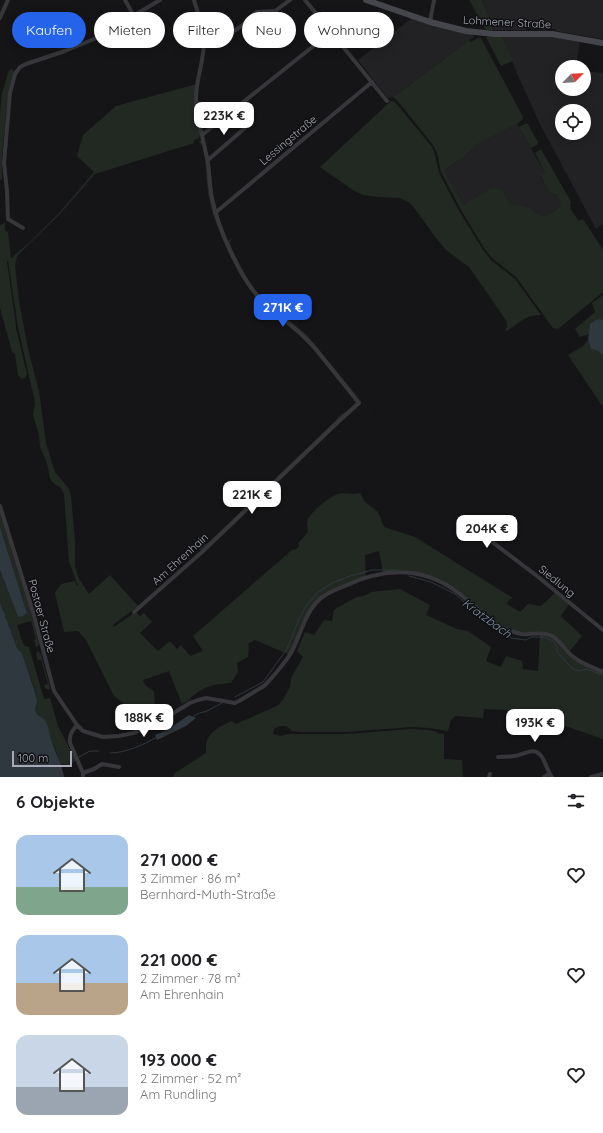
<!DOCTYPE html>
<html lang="de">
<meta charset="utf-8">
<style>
:root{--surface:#fff;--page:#f6f6f6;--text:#202124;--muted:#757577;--accent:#2563eb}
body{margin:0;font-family:Quicksand,sans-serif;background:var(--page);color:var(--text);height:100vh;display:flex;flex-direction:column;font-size:15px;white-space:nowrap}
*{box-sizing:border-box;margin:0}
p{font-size:13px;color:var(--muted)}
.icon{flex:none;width:22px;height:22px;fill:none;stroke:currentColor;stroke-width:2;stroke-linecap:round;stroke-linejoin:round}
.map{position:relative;height:777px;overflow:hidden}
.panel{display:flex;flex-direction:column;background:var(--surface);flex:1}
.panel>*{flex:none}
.banner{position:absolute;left:12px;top:12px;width:400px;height:36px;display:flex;gap:8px}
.needle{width:26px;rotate:65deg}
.fabs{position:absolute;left:555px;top:60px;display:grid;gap:8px}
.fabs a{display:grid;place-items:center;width:36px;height:36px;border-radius:50%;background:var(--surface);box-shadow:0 2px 10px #0003;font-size:20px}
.scale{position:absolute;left:12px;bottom:10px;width:60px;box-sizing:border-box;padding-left:4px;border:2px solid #a8abb6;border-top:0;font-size:11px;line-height:14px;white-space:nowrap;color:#a8abb6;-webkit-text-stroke:3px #101012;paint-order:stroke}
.price{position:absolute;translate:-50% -34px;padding:0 9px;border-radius:8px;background:#fff;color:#222;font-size:13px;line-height:26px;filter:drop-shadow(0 1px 2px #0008)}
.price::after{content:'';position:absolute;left:50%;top:24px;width:12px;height:9px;margin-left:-6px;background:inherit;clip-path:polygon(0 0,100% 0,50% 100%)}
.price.active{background:var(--accent);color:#fff}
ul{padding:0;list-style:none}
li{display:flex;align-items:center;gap:12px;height:100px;padding:0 16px}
li span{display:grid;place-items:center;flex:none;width:112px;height:80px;border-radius:12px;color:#555}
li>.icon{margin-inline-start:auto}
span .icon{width:48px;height:48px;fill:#fffc;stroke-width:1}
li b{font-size:17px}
h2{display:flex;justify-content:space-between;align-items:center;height:48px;padding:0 16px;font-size:17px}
.pill{padding:0 14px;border-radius:18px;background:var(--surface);box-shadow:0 2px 10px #0003;font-size:14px;line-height:36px}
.pill.active{background:var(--accent);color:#fff}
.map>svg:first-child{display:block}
.built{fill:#222124;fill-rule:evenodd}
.green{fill:#222923}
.water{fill:#2f373f}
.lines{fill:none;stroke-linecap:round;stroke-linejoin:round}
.stream{stroke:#2f373f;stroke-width:1}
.minor{stroke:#37373b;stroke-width:4}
.secondary{stroke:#45464b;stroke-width:6}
.labels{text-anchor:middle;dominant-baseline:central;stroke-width:3;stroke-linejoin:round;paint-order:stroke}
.street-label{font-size:11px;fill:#a8abb6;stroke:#101012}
.water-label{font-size:12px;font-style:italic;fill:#8295ae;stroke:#101012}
</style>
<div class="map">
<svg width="603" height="777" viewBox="0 0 603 777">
<rect width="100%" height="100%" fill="#151517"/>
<path class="built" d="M482,0H603V38L602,39L556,31V29H548V30H539V29L526,28V30H492V25Z
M412,18L431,24L432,26L436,27L438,26L472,34L474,37L473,38L469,40L393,97L389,98L387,97L358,60Z
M502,36H551L580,41L576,67H562V89H584V71L603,73V224L596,229L540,124L518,76ZM562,111H584V133H562Z
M517,124L545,173L540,176L549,192L557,195L562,204L550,214L543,216L539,215L531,209L510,203L501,189L464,205L444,170L464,157L478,144Z"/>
<path class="green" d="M469,0H482L492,25V30H486Z
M502,36L513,61L501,66L486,37Z
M478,38H480L482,40L523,117L522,120L517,124L478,144L464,157L444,170L464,205L492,188L501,189L510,203C517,205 525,206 532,209C534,211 537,214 540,215C548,218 557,209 561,204L557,195L549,192L540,175L545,173L535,153L541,149L571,202L570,205L571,210L579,221L583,219L603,250V292L558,329L553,328L516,277L492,258L484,248L460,208L441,172L437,153L433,145L397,100L393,97L469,40L471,42Z
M13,69L14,72C8,90 6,108 5,127C3,144 1,162 2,179L0,180V114L2,93L9,70Z
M197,84L200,134L199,138L193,141L194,143L95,174L80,191L60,214L17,256L15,266L19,301L28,349L39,391L46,443L55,472L69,489L71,496L75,541V567L79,579L89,594L110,575L138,606L113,625L114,627L134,613L135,614L137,613L140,616L144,613L152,622L140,633L158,651L170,641L177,649L181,645L190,656L203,651L193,636L293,549L294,550L298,548L299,545L298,543L308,532C308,529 307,525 307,522C309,513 329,497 338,494C344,492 353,495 360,493L365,502L378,512L384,527L415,537L513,598L509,600L507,604L520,612L528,604L541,606L555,593L569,604L561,616L582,636L570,651L551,634L516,632L493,620L457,590L423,574L402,570L383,572L379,551L365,555L366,578L327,594L310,612L290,655L255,640L249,643L248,657L237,663L238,672L231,683C212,685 206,685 190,698V700L182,704L169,671L143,680L145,685L154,691L155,707L133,711L114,696L86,640L78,631L64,632L55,593L61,584L75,581L77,586L78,585L76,581L69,561L64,494L61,488L52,482L50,478L47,463L40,447L39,435L33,415L35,403L34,398L18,327L8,261L7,262L16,326V330L17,332L27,374L25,378L22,379L18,375L15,354L12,352L0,308V225L5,223V231L8,232L11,258L30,242L59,213L94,172L77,156L83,135L116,106Z
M391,101L395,102L432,147L435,155L439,173L458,209L483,250L491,260L515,279L541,315C527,314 517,324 507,331L505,330L507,327V322L488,294L469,267L446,250L436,238L415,209L410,203L400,198L378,197L363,195L353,190L320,167Z
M527,123L538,142L537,145L531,148L519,127Z
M200,141H202V142C204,148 205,154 206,160C208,173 208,186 211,199C217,226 236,272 253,293C266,308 284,320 299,333C314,347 326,364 339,380C344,387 352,393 356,401L354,407L337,421L208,544L200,550L196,545L201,547L209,542L335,421C340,413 351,411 355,402L354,398C335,378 320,355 301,336C286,321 267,310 253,294C239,277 227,250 219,230C213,215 208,199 207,183C206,175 206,167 205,159C204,153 204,145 199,142Z
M233,238L230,242L231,246C239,264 248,282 261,297L307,335L376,419L302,333L260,297L251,286L236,259L228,241Z
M603,295V320L601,319L590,324L589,334L580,337L575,329L595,312L592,303Z
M588,340L591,349L598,351L603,356V407L568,355L583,346Z
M0,511L28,600L39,644L38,646L36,647L34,640L36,639L31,621L17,625L23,644L25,646L29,647L44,699L50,698L58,726L75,759L67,764H60L57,753L51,739L48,729L40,716L36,713C35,708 38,705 37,700C34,684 27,669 22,653L17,648L0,602V570L18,617L27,613L0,527Z
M400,589L430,605L426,615L457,629L468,631L491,647L486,661L501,667L506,656L522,661L523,669L538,671L540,635C559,637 557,647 570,656C580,662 592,667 603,673V739L545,719L519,725V717H510L508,710L484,709L483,718L455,716L451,720L448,731L430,728L411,727L347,732H300L292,731L286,726H279L274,729L273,734L280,736L290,734H347L410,729L428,730L437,732V733L444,734V759L462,760L463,777H173L175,773L206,753C205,732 215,730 231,721L236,724L277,706L282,701L290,687L291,678L303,657L297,651L305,632L314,635L324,620L332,621L334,610C341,606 348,601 355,598C360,596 367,596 371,592Z
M38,651L41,654L50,688L49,690L45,688L44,685L48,684L41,660H38L36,654Z"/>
<path class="water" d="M601,319L603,320V356L598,351L591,349L588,340L590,324L596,320Z
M0,527L27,613L23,616L18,617L0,570Z
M0,602L17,648L22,653C27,669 33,684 37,700C38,704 34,708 36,712C38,717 43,716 46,722C49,727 49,733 51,739C55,752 62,764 64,777H0Z
M189,715L196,718L186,726L157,740L155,735L167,730Z"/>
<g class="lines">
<path class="stream" d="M409,576L431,582L455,594L485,620L507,634L511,638L526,640L531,637H545L553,641L557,646V652L573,669L580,671L586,669L603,675
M235,697L263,682L287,649L299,619L306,606L317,593L332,583L350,576L372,570H398
M200,713L207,711L222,703
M193,717L199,713
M110,753C126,753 143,745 157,737
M79,757L90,751H99
M59,766L68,765L75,760"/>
<path class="minor" d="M125,0L134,16
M305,0L387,101
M0,18L8,0
M205,18L211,34L217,37H225L243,25L247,20L255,13L258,12L275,11L290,0
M430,22L434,0
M202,135L331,32
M208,160L245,128V125L233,110
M215,213L372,82
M23,228L8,219L7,191L4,163L10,93L15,74L20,67L26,64L65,51L94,39L160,0
M0,506L33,612L54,691L77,725L83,731L103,737L119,736L133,733L152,726L190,703L198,700L206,698L235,703L239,701L264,686L268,682C276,673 285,663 291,653C301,635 304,613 321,598C328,593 337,589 345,586C383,568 422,566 457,592C472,603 485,618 502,627C508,630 515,633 522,634C531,635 543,631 552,636C560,641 564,649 571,655C580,663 592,667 603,672
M479,532L537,576L603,630
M134,612L202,552L338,422L359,403L314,347L301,334L260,299C239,275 218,229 212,198C209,185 210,171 207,158C203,138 197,119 196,98C196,77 206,56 204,35C203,23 197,12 194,0
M77,725C72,731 69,735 70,743L83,773V777
M498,757C503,757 509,757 514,756C524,755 534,745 542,757C546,763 547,771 552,777
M83,773L94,769L102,764L119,767
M489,777L490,774
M544,777L549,774
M591,777L603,774"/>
<path class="secondary" d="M366,0L430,22L466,31L494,34H552L603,43"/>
</g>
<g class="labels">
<g class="street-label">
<text transform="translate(507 22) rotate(3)">Lohmener Straße</text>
<text transform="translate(288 140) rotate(-40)">Lessingstraße</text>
<text transform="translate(180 559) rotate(-42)">Am Ehrenhain</text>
<text transform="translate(557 581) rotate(39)">Siedlung</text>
<text transform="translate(42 616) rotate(75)">Postaer Straße</text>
</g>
<g class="water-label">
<text transform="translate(487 618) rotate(36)">Kratzbach</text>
</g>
</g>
</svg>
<div class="fabs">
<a><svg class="needle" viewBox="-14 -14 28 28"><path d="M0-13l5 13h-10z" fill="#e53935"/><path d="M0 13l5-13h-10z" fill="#757577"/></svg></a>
<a><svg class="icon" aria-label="locate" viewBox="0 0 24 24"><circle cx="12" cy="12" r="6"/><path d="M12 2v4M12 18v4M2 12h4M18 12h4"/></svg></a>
</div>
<div class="scale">100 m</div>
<b class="price" style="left:224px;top:136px">223K €</b>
<b class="price active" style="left:283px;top:328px">271K €</b>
<b class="price" style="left:252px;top:515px">221K €</b>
<b class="price" style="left:487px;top:549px">204K €</b>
<b class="price" style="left:144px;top:738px">188K €</b>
<b class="price" style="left:535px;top:743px">193K €</b>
<div class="banner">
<a class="pill active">Kaufen</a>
<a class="pill">Mieten</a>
<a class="pill">Filter</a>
<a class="pill">Neu</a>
<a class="pill">Wohnung</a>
</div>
</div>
<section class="panel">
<h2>6 Objekte<svg class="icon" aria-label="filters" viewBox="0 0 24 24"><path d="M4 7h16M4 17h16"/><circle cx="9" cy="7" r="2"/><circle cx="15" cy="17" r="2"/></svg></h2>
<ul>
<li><span style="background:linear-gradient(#a9c7e8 65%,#7fa58c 0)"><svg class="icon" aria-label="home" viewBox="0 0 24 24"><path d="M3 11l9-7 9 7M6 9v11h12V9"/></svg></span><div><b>271 000 €</b><p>3 Zimmer · 86 m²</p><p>Bernhard-Muth-Straße</p></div><svg class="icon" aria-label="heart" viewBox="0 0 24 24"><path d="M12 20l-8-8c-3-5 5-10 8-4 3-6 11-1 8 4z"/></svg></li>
<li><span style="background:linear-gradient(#a9c7e8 60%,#b9a48a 0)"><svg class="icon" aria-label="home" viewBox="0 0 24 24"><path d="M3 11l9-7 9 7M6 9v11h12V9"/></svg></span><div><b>221 000 €</b><p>2 Zimmer · 78 m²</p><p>Am Ehrenhain</p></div><svg class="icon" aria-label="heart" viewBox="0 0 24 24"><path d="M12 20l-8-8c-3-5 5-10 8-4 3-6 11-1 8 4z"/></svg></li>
<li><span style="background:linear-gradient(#c9d6e8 65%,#9aa5b1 0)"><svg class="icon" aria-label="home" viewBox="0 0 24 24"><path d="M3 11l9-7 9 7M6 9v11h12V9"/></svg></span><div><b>193 000 €</b><p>2 Zimmer · 52 m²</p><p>Am Rundling</p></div><svg class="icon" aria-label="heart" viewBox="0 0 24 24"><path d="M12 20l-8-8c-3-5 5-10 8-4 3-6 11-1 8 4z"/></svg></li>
</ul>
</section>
